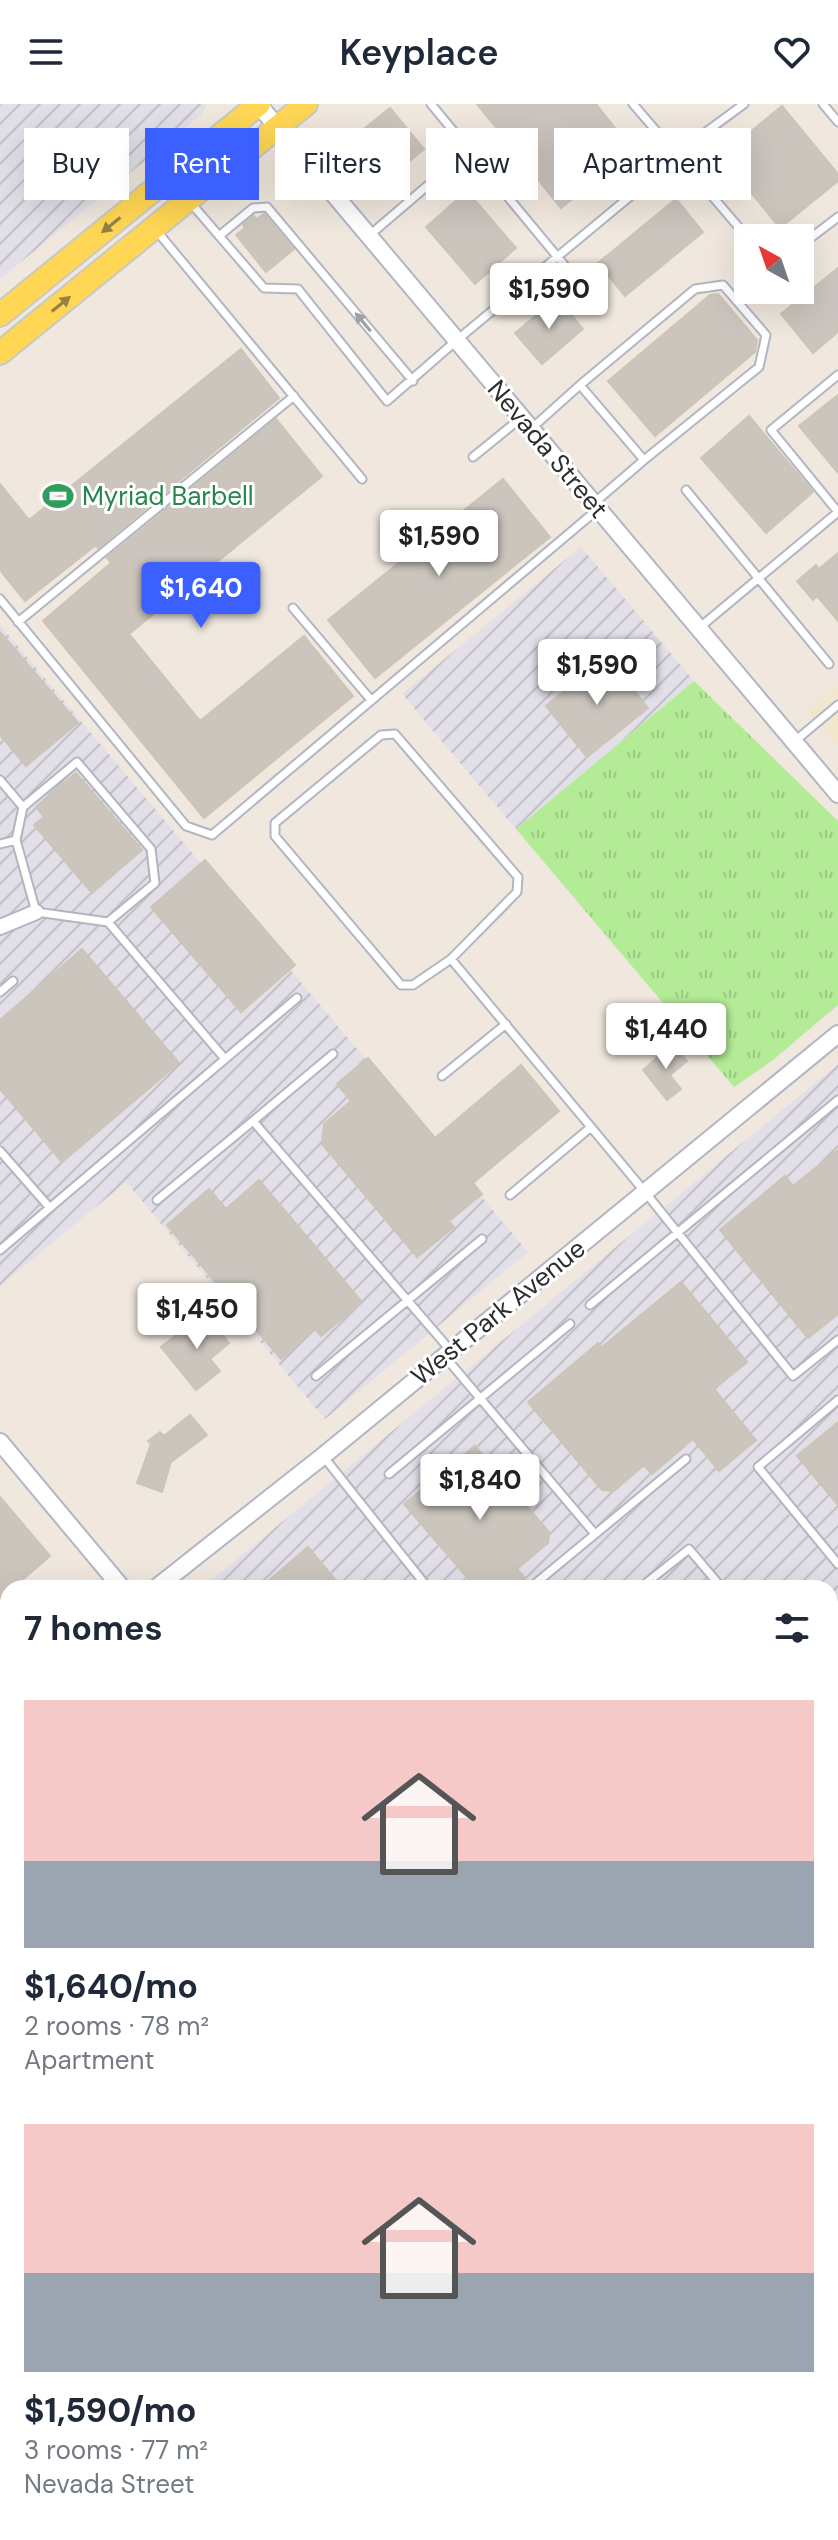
<!DOCTYPE html>
<meta charset="utf-8">
<style>
:root{--surface:#fff;--page:#f2f2f3;--text:#1f2937;--muted:#747a83;--accent:#3c60ff}
body{margin:0;font-family:"DM Sans",sans-serif;background:var(--page);color:var(--text);height:100vh;display:flex;flex-direction:column;font-size:30px;white-space:nowrap}
*{box-sizing:border-box;margin:0}
p{font-size:26px;color:var(--muted)}
.icon{flex:none;width:44px;height:44px;fill:none;stroke:currentColor;stroke-width:2;stroke-linecap:round;stroke-linejoin:round}
.map{position:relative;flex:1;overflow:hidden}
.panel{position:absolute;left:0px;top:1476px;width:838px;height:960px;display:flex;flex-direction:column;background:var(--surface);border-radius:24px 24px 0 0;box-shadow:0 8px 32px #0002}
.panel>*{flex:none}
.hud{position:absolute;left:24px;top:24px;width:790px;height:72px;display:flex;gap:16px}
.needle{width:52px;rotate:320deg}
.buttons{position:absolute;left:734px;top:120px;display:grid;gap:16px}
.buttons a{display:grid;place-items:center;width:80px;height:80px;border-radius:0px;background:var(--surface);box-shadow:0 8px 32px #0002;font-size:40px}
.price{position:absolute;translate:-50% -68px;padding:0 18px;border-radius:8px;background:#fff;color:#222;font-size:26px;line-height:52px;filter:drop-shadow(0 2px 4px #0008)}
.price::after{content:'';position:absolute;left:50%;top:48px;width:24px;height:18px;margin-left:-12px;background:inherit;clip-path:polygon(0 0,100% 0,50% 100%)}
.price.selected{background:var(--accent);color:#fff}
ul{padding:0;list-style:none}
li{display:grid;align-content:center;gap:16px;height:424px;padding:0 24px}
li span{display:grid;place-items:center;height:248px;border-radius:0px;color:#555}
li>.icon{margin-inline-start:auto}
span .icon{width:144px;height:144px;fill:#fffc;stroke-width:1}
li b{font-size:34px}
h2{display:flex;justify-content:space-between;align-items:center;height:96px;padding:0 24px;font-size:34px}
.chip{padding:0 28px;border-radius:0px;background:var(--surface);box-shadow:0 8px 32px #0002;font-size:28px;line-height:72px}
.chip.selected{background:var(--accent);color:#fff}
header{display:flex;justify-content:space-between;align-items:center;height:104px;padding:0 24px;background:var(--surface);font-size:36px;font-weight:600}
.map>svg:first-child{display:block}
.industrial{fill:url(#industrial-furrows)}
.education{fill:#f2e6cd}
.grass{fill:url(#grass-tufts)}
.lines{fill:none;stroke-linecap:round;stroke-linejoin:round}
.stream{stroke:#68d4fb;stroke-width:5}
.building{fill:#cbc5be;stroke:#ccc5b7;stroke-width:2}
.service-casing{stroke:#b2b5c2;stroke-width:11}
.minor-casing{stroke:#b2b5c2;stroke-width:18}
.tertiary-casing{stroke:#b2b5c2;stroke-width:20}
.primary-casing{stroke:#c8c8c8;stroke-width:26}
.path{stroke:#c8c8c8;stroke-width:3;stroke-dasharray:6 4;stroke-linecap:butt}
.service{stroke:#fff;stroke-width:7}
.minor{stroke:#fff;stroke-width:14}
.tertiary{stroke:#fff;stroke-width:16}
.primary{stroke:#ffd754;stroke-width:22}
.oneway{fill:#968240}
.oneway2{fill:#a0a0a0}
.labels{text-anchor:middle;dominant-baseline:central;stroke-width:6;stroke-linejoin:round;paint-order:stroke}
.street-label{font-size:26px;fill:#2d2d2d;stroke:#fff}
.leisure-label{font-size:26px;fill:#27864d;stroke:#fff;text-anchor:start}
</style>
<header><svg class="icon" aria-label="menu" viewBox="0 0 24 24"><path d="M4 6h16M4 12h16M4 18h16"/></svg>Keyplace<svg class="icon" aria-label="heart" viewBox="0 0 24 24"><path d="M12 20l-8-8c-3-5 5-10 8-4 3-6 11-1 8 4z"/></svg></header>
<div class="map">
<svg width="838" height="2436" viewBox="0 0 838 2436">
<defs>
<pattern id="industrial-furrows" width="10" height="10" patternUnits="userSpaceOnUse" patternTransform="scale(2)"><rect width="10" height="10" fill="#e2dfe8"/><path d="M-1 1l2-2M0 10L10 0M9 11l2-2" fill="none" stroke="#c2c0c7"/></pattern>
<pattern id="grass-tufts" width="24" height="20" patternUnits="userSpaceOnUse" patternTransform="scale(2)"><rect width="24" height="20" fill="#b3eb96"/><path d="M3 7l-1-3M5 7V3M7 7l1-3M15 17l-1-3M17 17v-4M19 17l1-3" fill="none" stroke="#9aca82"/></pattern>
</defs>
<rect width="100%" height="100%" fill="#f0e8de"/>
<path class="industrial" d="M0,0H206L202,10L0,175Z
M581,443L694,577L516,725L402,590Z
M0,521L528,1148L325,1315L126,1078L0,1182Z
M838,960V1926L830,1932V1484H202Z"/>
<path class="education" d="M838,581V640L808,606Z"/>
<path class="grass" d="M694,577L838,717V901L773,956L734,983L516,725Z
M838,2173V2302L830,2298V2175Z
M0,2245L8,2247V2302L0,2308Z
M830,2356L838,2357V2436H702L711,2428H830Z
M234,2428H577L584,2436H241Z"/>
<g class="lines">
<path class="stream" d="M830,2127L838,2125
M0,2198L8,2200
M830,2346L838,2348"/>
</g>
<path class="building" d="M477,0H596L633,47L561,104Z
M782,2L838,70V77L780,124L721,52Z
M390,4L424,45L383,79L349,37Z
M467,87L516,144L475,180L426,123Z
M676,95L703,128L625,192L598,159Z
M264,110L294,145L266,168L236,131L245,124L243,121L254,112L256,115Z
M838,164V228L813,249L781,210Z
M718,190L757,236L755,248L655,332L608,277L710,191Z
M557,194L583,225L542,260L515,229Z
M241,245L279,294L98,444L96,441L25,497L0,466V380L29,416Z
M838,291V369L799,322Z
M749,312L813,388L766,429L701,354Z
M276,315L322,372L129,530L200,617L304,532L353,592L204,714L43,517L111,459L107,454Z
M503,375L550,433L375,574L328,516Z
M838,449V517L817,492L813,496L797,477L816,461L819,465Z
M0,528L78,619L26,662L0,631Z
M607,552L648,604L587,653L546,602Z
M76,669L142,746L92,789L34,721L44,713L36,703Z
M205,756L295,861L241,908L151,803Z
M82,845L179,959L62,1058L0,985V916Z
M673,940L687,957L670,971L681,985L667,996L643,966Z
M368,954L435,1034L521,961L559,1007L473,1079L482,1090L449,1117L454,1123L417,1153L322,1040L324,1020L351,997L337,980Z
M838,1046V1210L808,1234L720,1126L785,1072L793,1082Z
M259,1076L362,1198L321,1232L315,1225L281,1255L167,1121L209,1085L226,1105Z
M681,1178L747,1258L714,1285L756,1336L719,1367L693,1335L652,1370L644,1361L614,1387L602,1386L528,1298L598,1239L602,1243Z
M205,1209L229,1239L210,1255L220,1267L196,1286L161,1243Z
M190,1311L207,1331L171,1358L162,1388L137,1379L151,1340L148,1337L160,1328L164,1332Z
M838,1318V1401L797,1352Z
M475,1342L549,1428L548,1439L517,1465L525,1474L514,1484H476L404,1400Z
M0,1393L50,1452L13,1484H8V1488L0,1495Z
M308,1443L342,1484H260Z"/>
<g class="lines">
<g class="service-casing">
<path id="service" d="M431,0L469,46
M744,0L676,50L748,134
M823,0L838,18
M190,98L264,184L298,185L387,297L457,236L651,75L676,50L633,0
M156,126L362,375
M371,130L469,46L589,191
M219,132L253,104L267,103L413,277
M800,142L838,113
M838,271L771,326L838,408
M580,281L695,185L723,181L766,231L759,263L644,356
M532,324L580,281L644,356L594,399
M473,353L521,314
M686,386L829,560
M0,495L186,722L212,731L598,405
M293,504L371,596
M18,518L294,292
M699,524L838,408
M795,637L838,601
M0,676L23,703L16,736L36,808L108,818L225,955
M23,703L77,658L151,745L155,779L108,818
M0,740L16,736
M451,855L517,788L518,773L395,630L381,631L275,719V732L401,881H413L451,855L645,1088L793,1272L838,1236
M0,888L13,877
M442,972L506,920
M253,1017L333,950
M0,1047L50,1104
M510,1091L591,1023
M157,1096L253,1017L451,1247
M0,1146L297,894
M590,1201L838,996
M446,1254L595,1430
M316,1272L482,1135
M838,1296L758,1363L838,1460
M323,1352L428,1484
M389,1370L570,1220
M65,1484L67,1483
M530,1484L686,1355
M640,1484L689,1445L722,1484
M8,1532L3,1536L8,1541
M830,1611L838,1621
M0,1643L8,1652
M0,1683L8,1676
M0,1905L8,1898
M830,1908L838,1902
M830,1948L838,1941
M830,2067L838,2064
M0,2130L5,2136L8,2134
M0,2346L8,2340
M106,2428L113,2436
M194,2428L198,2436"/>
</g>
<g class="minor-casing">
<path id="minor" d="M0,823L36,808
M665,2436L675,2428"/>
</g>
<g class="tertiary-casing">
<path id="tertiary" d="M258,0L838,690
M0,1338L122,1484
M156,1484L323,1352L838,930
M0,1616L8,1609
M830,2316L838,2325"/>
</g>
<g class="primary-casing">
<path id="primary" d="M0,211L259,0
M0,249L306,0"/>
</g>
<path class="path" d="M830,2095L838,2093
M0,2159L8,2162"/>
<use href="#service" class="service"/>
<use href="#minor" class="minor"/>
<use href="#tertiary" class="tertiary"/>
<use href="#primary" class="primary"/>
</g>
<defs><path id="oneway-solid" d="M-6-.8H1V-3.2L6.5 0L1 3.2V.8H-6Z" transform="scale(2)"/></defs>
<g class="oneway">
<use href="#oneway-solid" transform="translate(111 121) rotate(141)"/>
<use href="#oneway-solid" transform="translate(61 200) rotate(-39)"/>
</g>
<use class="oneway2" href="#oneway-solid" transform="translate(363 218) rotate(-130)"/>
<defs>
<g id="stadium-bare" transform="scale(2.4)"><path d="M0-5a6.5 5 0 1 0 0 10a6.5 5 0 1 0 0-10ZM-3.5-1.8h7v3.6h-7Z" fill="#2e9e5b" stroke="#fff" stroke-width="2.5" paint-order="stroke"/></g>
</defs>
<g fill-rule="evenodd">
<use href="#stadium-bare" x="58" y="392"/>
</g>
<g class="labels">
<g class="street-label">
<text transform="translate(548 345) rotate(50)">Nevada Street</text>
<text transform="translate(498 1208) rotate(-39)">West Park Avenue</text>
</g>
<g class="leisure-label">
<text x="82" y="392">Myriad Barbell</text>
</g>
</g>
</svg>
<div class="buttons">
<a><svg class="needle" viewBox="-14 -14 28 28"><path d="M0-13l5 13h-10z" fill="#e53935"/><path d="M0 13l5-13h-10z" fill="#747a83"/></svg></a>
</div>
<b class="price" style="left:549px;top:227px">$1,590</b>
<b class="price" style="left:439px;top:474px">$1,590</b>
<b class="price selected" style="left:201px;top:526px">$1,640</b>
<b class="price" style="left:597px;top:603px">$1,590</b>
<b class="price" style="left:666px;top:967px">$1,440</b>
<b class="price" style="left:197px;top:1247px">$1,450</b>
<b class="price" style="left:480px;top:1418px">$1,840</b>
<div class="hud">
<a class="chip">Buy</a>
<a class="chip selected">Rent</a>
<a class="chip">Filters</a>
<a class="chip">New</a>
<a class="chip">Apartment</a>
</div>
<section class="panel">
<h2>7 homes<svg class="icon" aria-label="filters" viewBox="0 0 24 24"><path d="M4 7h16M4 17h16"/><circle cx="9" cy="7" r="2"/><circle cx="15" cy="17" r="2"/></svg></h2>
<ul>
<li><span style="background:linear-gradient(#f6c9c9 65%,#9aa5b1 0)"><svg class="icon" aria-label="home" viewBox="0 0 24 24"><path d="M3 11l9-7 9 7M6 9v11h12V9"/></svg></span><div><b>$1,640/mo</b><p>2 rooms · 78 m²</p><p>Apartment</p></div></li>
<li><span style="background:linear-gradient(#f6c9c9 60%,#9aa5b1 0)"><svg class="icon" aria-label="home" viewBox="0 0 24 24"><path d="M3 11l9-7 9 7M6 9v11h12V9"/></svg></span><div><b>$1,590/mo</b><p>3 rooms · 77 m²</p><p>Nevada Street</p></div></li>
</ul>
</section>
</div>
